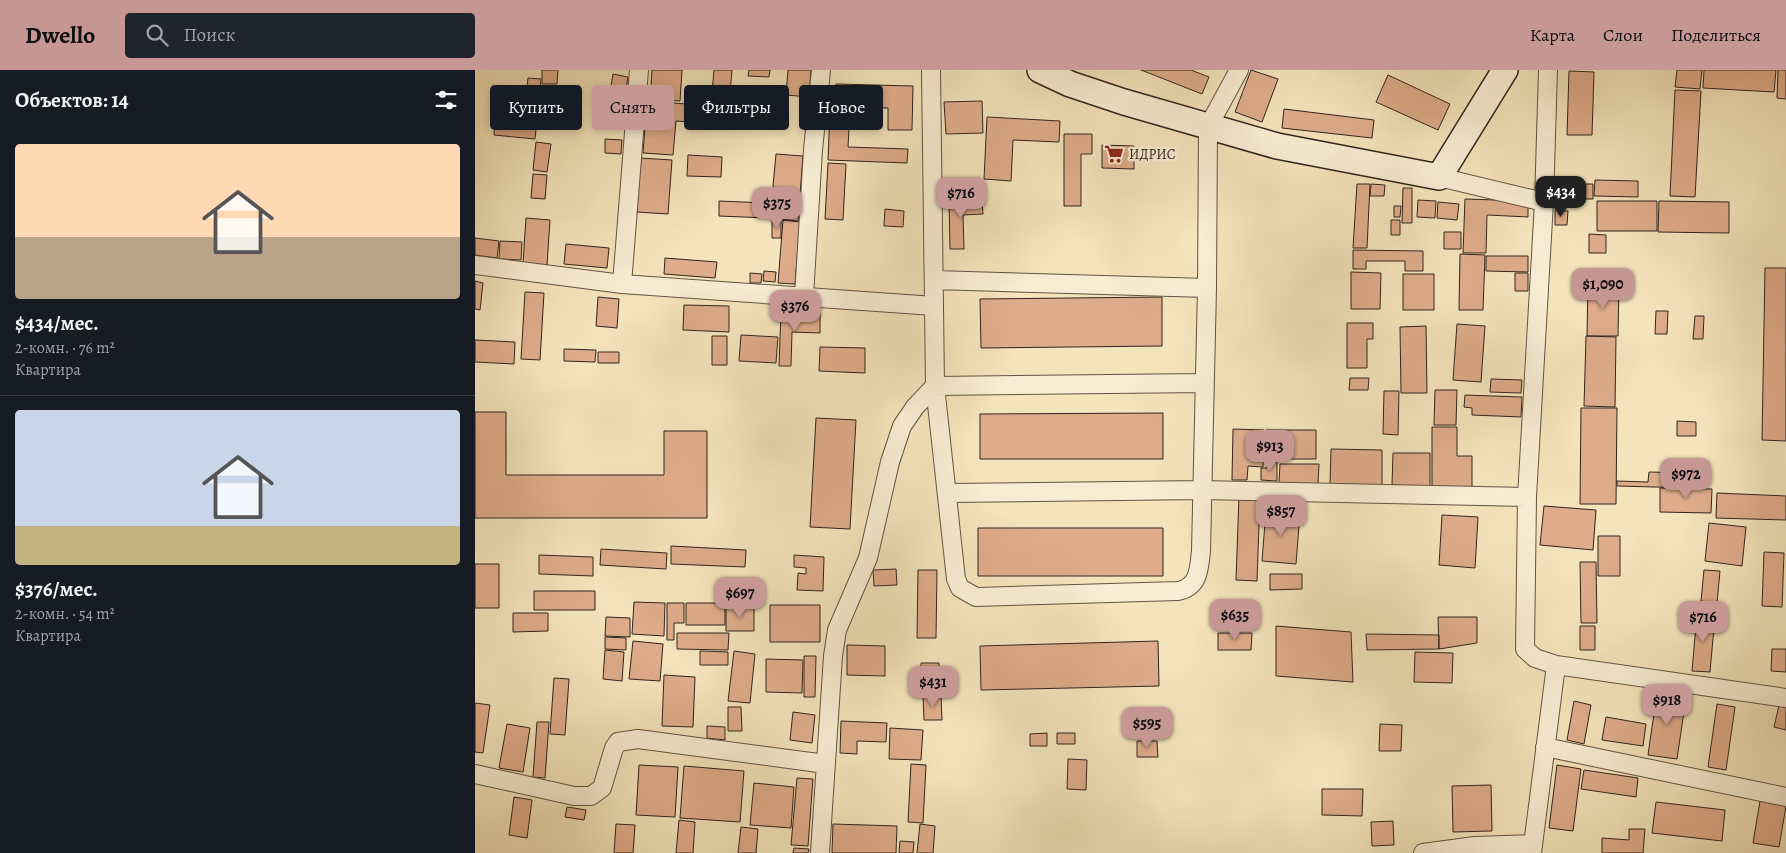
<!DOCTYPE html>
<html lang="ru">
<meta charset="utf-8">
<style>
:root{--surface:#171b24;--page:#20242c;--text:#f1f3f6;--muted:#9ea1a6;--line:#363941;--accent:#c59692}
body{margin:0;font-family:Alegreya,serif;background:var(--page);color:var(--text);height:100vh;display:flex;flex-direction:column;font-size:19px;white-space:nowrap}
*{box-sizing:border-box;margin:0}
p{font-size:16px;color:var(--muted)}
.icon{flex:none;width:28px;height:28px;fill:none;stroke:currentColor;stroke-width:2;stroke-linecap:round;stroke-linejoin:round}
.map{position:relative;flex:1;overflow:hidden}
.side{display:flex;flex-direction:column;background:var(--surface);width:475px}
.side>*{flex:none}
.banner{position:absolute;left:15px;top:15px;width:475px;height:45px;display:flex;gap:10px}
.price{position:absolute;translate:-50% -42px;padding:0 11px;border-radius:10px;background:var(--accent);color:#111;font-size:16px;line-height:32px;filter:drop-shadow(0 1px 2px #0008)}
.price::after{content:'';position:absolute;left:50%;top:30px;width:15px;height:11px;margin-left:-8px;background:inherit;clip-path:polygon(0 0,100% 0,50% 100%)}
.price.current{background:#222;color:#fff}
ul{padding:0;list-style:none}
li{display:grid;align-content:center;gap:10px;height:265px;padding:0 15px}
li+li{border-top:1px solid var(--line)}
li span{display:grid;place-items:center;height:155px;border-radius:5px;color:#555}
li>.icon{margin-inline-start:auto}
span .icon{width:90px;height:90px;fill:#fffc;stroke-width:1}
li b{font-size:21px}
h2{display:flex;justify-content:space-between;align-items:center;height:60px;padding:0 15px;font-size:21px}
.chip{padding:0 18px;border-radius:5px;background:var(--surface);box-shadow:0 2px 8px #0003;font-size:18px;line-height:45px}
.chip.current{background:var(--accent);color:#111}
header{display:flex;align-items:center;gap:30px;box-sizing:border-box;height:70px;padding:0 25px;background:var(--accent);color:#111}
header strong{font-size:24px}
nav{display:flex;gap:28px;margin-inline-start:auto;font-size:18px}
.search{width:350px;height:45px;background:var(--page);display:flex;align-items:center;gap:12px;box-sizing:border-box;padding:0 18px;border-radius:5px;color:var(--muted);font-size:19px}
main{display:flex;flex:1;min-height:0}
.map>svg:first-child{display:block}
.building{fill:#deac8a;stroke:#31241d}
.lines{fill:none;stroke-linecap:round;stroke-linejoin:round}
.street-casing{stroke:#625444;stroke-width:20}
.secondary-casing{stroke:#31241d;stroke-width:28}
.street{stroke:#f8edd3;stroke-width:18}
.secondary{stroke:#f8edd3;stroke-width:25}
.labels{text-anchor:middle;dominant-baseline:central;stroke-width:4.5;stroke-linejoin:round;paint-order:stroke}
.poi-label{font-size:14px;fill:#31241d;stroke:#f8edd3;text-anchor:start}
</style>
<header>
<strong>Dwello</strong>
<div class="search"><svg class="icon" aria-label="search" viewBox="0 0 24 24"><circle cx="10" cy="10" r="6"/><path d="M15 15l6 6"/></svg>Поиск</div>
<nav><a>Карта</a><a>Слои</a><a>Поделиться</a></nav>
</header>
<main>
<section class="side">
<h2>Объектов: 14<svg class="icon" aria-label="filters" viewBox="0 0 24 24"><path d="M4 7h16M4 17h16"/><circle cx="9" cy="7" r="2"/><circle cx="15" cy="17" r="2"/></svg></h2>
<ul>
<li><span style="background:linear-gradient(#ffd9b3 60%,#b9a48a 0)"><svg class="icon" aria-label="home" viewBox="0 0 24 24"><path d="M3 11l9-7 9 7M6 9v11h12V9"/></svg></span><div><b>$434/мес.</b><p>2-комн. · 76 m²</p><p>Квартира</p></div></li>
<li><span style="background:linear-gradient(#c9d6e8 75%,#c2b280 0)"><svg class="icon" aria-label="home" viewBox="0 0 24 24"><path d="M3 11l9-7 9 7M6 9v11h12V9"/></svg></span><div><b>$376/мес.</b><p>2-комн. · 54 m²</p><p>Квартира</p></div></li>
</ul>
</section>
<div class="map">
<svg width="1311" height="783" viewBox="0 0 1311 783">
<rect width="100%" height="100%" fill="#f4e4bb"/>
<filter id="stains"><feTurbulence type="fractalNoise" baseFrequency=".004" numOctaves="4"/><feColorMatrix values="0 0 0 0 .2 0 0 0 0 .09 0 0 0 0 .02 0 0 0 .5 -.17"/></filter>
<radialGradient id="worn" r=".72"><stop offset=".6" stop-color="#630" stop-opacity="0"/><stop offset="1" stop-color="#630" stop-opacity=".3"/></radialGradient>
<path class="building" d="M67,0H83L82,14H67Z
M177,0H207L205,31L175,29Z
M239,0H257L254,35L236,34Z
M274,0H295L294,7L273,6Z
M313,0H336L334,27L311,25Z
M666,0H716L734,7L727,24Z
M776,0L803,9L787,52L760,42Z
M1202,0H1227L1225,19L1200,17Z
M1229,0H1301L1299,22L1228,18Z
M1303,0H1311V29L1302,28Z
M1094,1L1119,2L1117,65H1092Z
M138,4L153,7L150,25L135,22Z
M913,5L975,34L963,60L901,32Z
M53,8L66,9L62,47L49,45Z
M361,14L438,16L437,60H413V38L360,37Z
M1200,20L1226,21L1220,127L1195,126Z
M172,31L251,37L250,55L201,51L198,85L168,83Z
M507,31L508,63L471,64L469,32Z
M809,39L899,50L897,68L807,58Z
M355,41L375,42L373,77L433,79L432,93L353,90Z
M20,46L62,49L60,69L19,65Z
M512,47L585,51L584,72L538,70L536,111L509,109Z
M589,64H617V84H606V136H589Z
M130,69L147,70L146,84L130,83Z
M61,72L76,74L72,102L58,100Z
M627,75L659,76V99L627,98Z
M301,84L328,86L323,151L295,148Z
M213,85L247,87L246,107L212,106Z
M165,88L197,90L193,144L162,142Z
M353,93L371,94L368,150L350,149Z
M58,104L72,105L70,129L56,128Z
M1120,110L1163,111V127L1119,126Z
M882,114H895L892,178H878Z
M896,114L910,115L909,126H895Z
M1102,114H1118V129H1102Z
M928,118H937V153H927Z
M990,129L1053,131V147L1012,145L1011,183H988Z
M474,130H507L508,144L488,145L489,179H475Z
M943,130L961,131L960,148L942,147Z
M244,131L292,133V148L244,146Z
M1122,131H1182V161H1122Z
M1184,131L1254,132V163L1183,162Z
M963,132L984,134L982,150L962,148Z
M919,136H926L925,147H919Z
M410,139L429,141L428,157L409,156Z
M1080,140L1093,141L1092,155H1080Z
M51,148L75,150L72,195L48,193Z
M297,150H306V168H297Z
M308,150L325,152L320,214L303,213Z
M916,150H925V165H916Z
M969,162H986V179H969Z
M1114,164L1131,165V183H1114Z
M0,168L24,171L22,188L0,185Z
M25,171L47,172L46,190L24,189Z
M91,174L134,178L132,198L89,194Z
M878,180L948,181V201H930V191H891V199H878Z
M985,184L1010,185L1008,240H984Z
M1011,186H1053V202L1011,201Z
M190,188L242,192L240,208L189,204Z
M1290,198H1311V371L1287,370Z
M289,201L301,202L300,212L288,211Z
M876,202L906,203L905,239H876Z
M275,203L287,204L286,213H275Z
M1040,203H1053V221H1040Z
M928,204H959V240H928Z
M0,211L8,213L5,240L0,239Z
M1113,213L1144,214L1143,266H1112Z
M50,222L69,223L65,290L46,289Z
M123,227L144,229L142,258L121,256Z
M687,227V276L506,278L505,229Z
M209,235L254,236V262L208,260Z
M1181,241H1193L1192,264H1180Z
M306,242L345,243V263L317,262L316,296H304Z
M1220,246H1229L1228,269H1218Z
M872,253H898V269H892V298H872Z
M982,254L1010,256L1006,312L978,310Z
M951,256L952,323H926L925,257Z
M266,265L303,267L301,293L264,291Z
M237,266H252V295H237Z
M1111,266L1141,267L1140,337L1109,336Z
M0,270L40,272L39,294L0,292Z
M345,277L390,278V303L344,301Z
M89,279L121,280L120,292L89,291Z
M123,282H144V293H123Z
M875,308H894L893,320H874Z
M1016,309L1047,310L1046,323L1015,322Z
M960,320H982L981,355H959Z
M909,321H924L923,365L908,364Z
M990,325L1047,327L1046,347L997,345V338L989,337Z
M1106,338H1142L1141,434H1105Z
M0,342H31V405H189V361H232V448H0Z
M688,343V389H505V344Z
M341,348L381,350L375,459L335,457Z
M1202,351L1221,352V366H1202Z
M957,357H982V386H997V418H957Z
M758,359L789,360L788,397L773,396L772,410H757Z
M791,360H841V389H791Z
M856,379L907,380V415L855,414Z
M918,383H955V416L917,415Z
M792,391H802V411L786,410V398H792Z
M805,394H844L843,414L804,413Z
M1174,402L1217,403V418L1142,416V411L1173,412Z
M1185,418L1237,419L1236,443L1185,442Z
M1242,423L1311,426V450L1241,448Z
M764,426L785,427L782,511L761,510Z
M1069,436L1121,440L1118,480L1065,475Z
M791,440L825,443L821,494L787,491Z
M967,445L1003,447L1000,498L964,495Z
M1234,453L1271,457L1267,496L1230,491Z
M503,458H688V506H503Z
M1123,466H1145V506H1123Z
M196,476L271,480L270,497L196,494Z
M126,479L192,483L191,499L125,495Z
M1289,482L1309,483L1307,537L1287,536Z
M64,485L118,487V506L64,504Z
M319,485L349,487L348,521L322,520L323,503L331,504V498L319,497Z
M1105,492H1121L1122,553H1106Z
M0,494H24V538H0Z
M421,499L422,515L399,516L398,500Z
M443,500H462L461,568H442Z
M1229,500L1245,501L1242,533L1226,531Z
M795,504H827V519L795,520Z
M59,521H120V540H59Z
M159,532L190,533L189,566L157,564Z
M772,532L773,540H765L764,533Z
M192,533H209V553H199V570H192Z
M211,533H250V555H211Z
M295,535H345V572H295Z
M251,536H279V561H251Z
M38,543H73V561L38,562Z
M1222,544L1240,546L1235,602L1217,601Z
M131,547L155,548V567L130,566Z
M963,547H1002V573L964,579Z
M801,556L876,562L878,612L801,606Z
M1105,556H1120V580H1105Z
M202,563H254L253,580L202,579Z
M743,563H777L776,580H743Z
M891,564L964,565V579L892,580Z
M130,567L151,568V580L130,579Z
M158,571L188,574L185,611L154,609Z
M683,571L684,616L506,620L505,576Z
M372,575L410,576V606L372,605Z
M1297,579H1311V602L1296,601Z
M130,580L149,582L147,611L128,609Z
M225,581L253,582V595H225Z
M259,581L280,584L275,633L253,631Z
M940,582L978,583L977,613L939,612Z
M329,586H341L340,627H329Z
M291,589L328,590L327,623L291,622Z
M446,593H464V624H446Z
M189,605L220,607L218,657L187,656Z
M79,608L94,609L90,665L75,664Z
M1182,623L1211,628L1202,689L1173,685Z
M466,626L467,650H449L448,627Z
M1099,631L1116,635L1109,674L1092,670Z
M1305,631L1311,632V660L1299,657Z
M0,633L15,635L8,683L0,682Z
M1242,634L1260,637L1251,700L1233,697Z
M253,637H266L267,661H253Z
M318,642L340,645L337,673L315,670Z
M1131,647L1171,654L1168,676L1127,670Z
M366,651L412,653L411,672L382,671V684L365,683Z
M62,652H74L70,708L58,707Z
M32,654L55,658L48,702L24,698Z
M905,654L927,655L926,681H904Z
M232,656L250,657V670L232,668Z
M415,658L448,660L446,690L414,689Z
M572,663V676H555V664Z
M582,663H600V674H582Z
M662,671H682L683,687H662Z
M593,689L612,690L611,720L592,719Z
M436,694L451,695L448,753L433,752Z
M164,695L203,697L200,747L161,745Z
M1082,695L1106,699L1098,761L1074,758Z
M209,696L269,701L265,752L205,748Z
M1109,700L1163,708L1161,727L1106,719Z
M322,708L338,709L333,776L316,775Z
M279,713L319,717L316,758L275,755Z
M1016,715L1017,761L978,762L977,716Z
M847,719H888L887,746L847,745Z
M39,727L57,730L52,768L34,765Z
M1285,731L1311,736L1304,777L1278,773Z
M1181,732L1250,740L1247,771L1177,763Z
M92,737L111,740L109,750L90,747Z
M204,750L220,752L218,783H201Z
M918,751L919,775L897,776L896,752Z
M141,754L160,755L158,783H139Z
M358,754L422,756L421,783H357Z
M445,754L460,756L458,783H442Z
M266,757L283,759L281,783H263Z
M1154,759H1170L1168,783H1127V768L1154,770Z
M425,771L439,772L438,783H424Z
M319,778L334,779L333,783H318Z"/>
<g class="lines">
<g class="street-casing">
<path id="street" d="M456,0L460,316L481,509L485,518L501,527L703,521C724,517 724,499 726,481L732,218L733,57L764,0
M1073,0L1069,132L1052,427L1050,579L1060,588L1081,595L1311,628
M964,107L1069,132
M0,195L147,214L459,236
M459,210L732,218
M147,214L164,0
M329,226L338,80L346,0
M473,423L726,420L1052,427
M1070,677L1311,727
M0,704L99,726H116L127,718L139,678L143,672L163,669L351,694
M345,783L358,586L362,560L393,488L415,392L427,356L440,337L460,316L729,313
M948,783L1000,776L1058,774
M1057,783L1081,595"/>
</g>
<g class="secondary-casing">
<path id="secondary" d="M565,0L595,14L649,32L802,76L964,107L1030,0"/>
</g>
<use href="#street" class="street"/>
<use href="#secondary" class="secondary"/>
</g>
<defs>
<g id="supermarket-bare" transform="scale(1.5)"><path d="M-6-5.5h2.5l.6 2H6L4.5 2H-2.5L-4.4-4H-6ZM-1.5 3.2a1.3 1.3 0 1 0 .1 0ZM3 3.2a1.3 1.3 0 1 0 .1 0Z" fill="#8f2418" stroke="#f8edd3" stroke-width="2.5" paint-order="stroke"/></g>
</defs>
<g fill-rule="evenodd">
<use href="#supermarket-bare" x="639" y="84"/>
</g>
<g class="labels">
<g class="poi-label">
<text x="654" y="84">ИДРИС</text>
</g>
</g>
<rect width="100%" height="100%" filter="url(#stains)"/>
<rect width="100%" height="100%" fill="url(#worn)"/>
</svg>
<b class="price current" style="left:1086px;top:148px">$434</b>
<b class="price" style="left:486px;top:149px">$716</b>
<b class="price" style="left:302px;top:159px">$375</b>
<b class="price" style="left:1128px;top:240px">$1,090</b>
<b class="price" style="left:320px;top:262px">$376</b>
<b class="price" style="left:795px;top:402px">$913</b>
<b class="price" style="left:1211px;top:430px">$972</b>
<b class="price" style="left:806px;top:467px">$857</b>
<b class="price" style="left:265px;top:549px">$697</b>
<b class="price" style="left:760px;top:571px">$635</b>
<b class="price" style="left:1228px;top:573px">$716</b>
<b class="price" style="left:458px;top:638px">$431</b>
<b class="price" style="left:1192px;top:656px">$918</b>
<b class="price" style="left:672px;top:679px">$595</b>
<div class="banner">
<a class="chip">Купить</a>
<a class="chip current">Снять</a>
<a class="chip">Фильтры</a>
<a class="chip">Новое</a>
</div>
</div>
</main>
